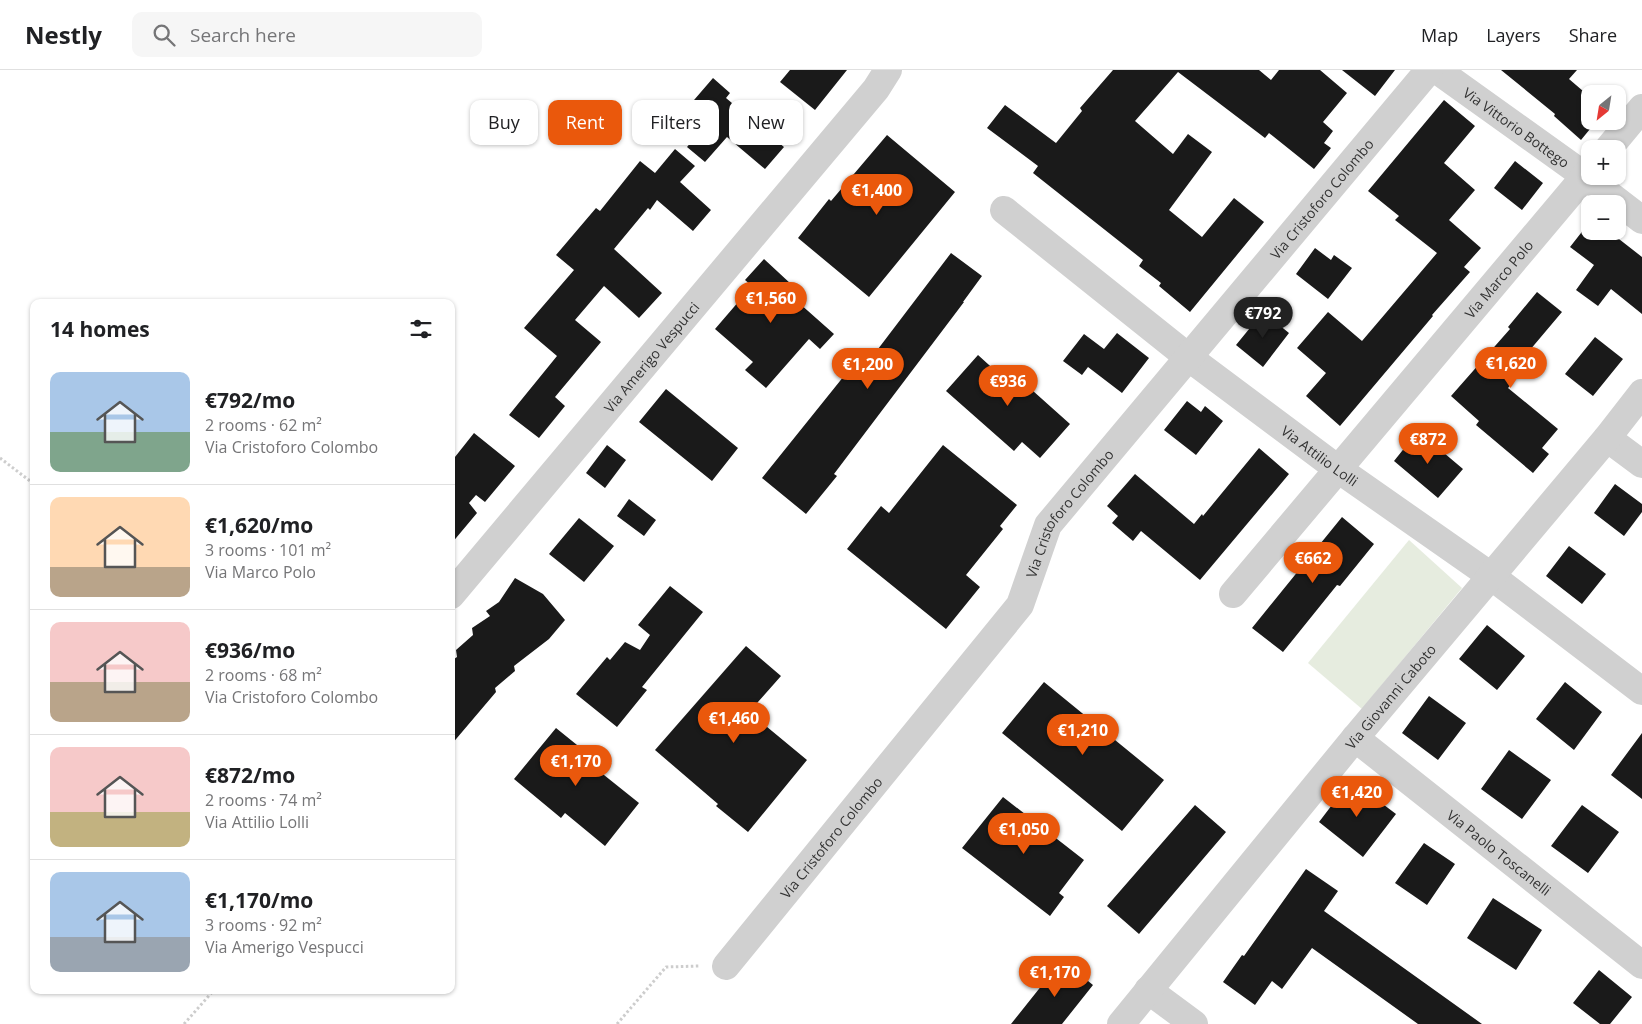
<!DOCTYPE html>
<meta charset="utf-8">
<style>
:root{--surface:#fff;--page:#f6f6f6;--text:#202124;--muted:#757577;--line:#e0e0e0;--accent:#ea580c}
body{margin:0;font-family:"Open Sans",sans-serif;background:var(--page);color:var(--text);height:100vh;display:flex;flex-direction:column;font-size:19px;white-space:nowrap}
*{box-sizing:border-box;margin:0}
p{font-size:16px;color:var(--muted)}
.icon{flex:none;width:28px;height:28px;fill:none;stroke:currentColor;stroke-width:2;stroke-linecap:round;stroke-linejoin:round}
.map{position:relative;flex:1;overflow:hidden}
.details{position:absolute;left:30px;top:229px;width:425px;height:695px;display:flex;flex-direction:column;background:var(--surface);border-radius:10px;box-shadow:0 1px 4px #0004}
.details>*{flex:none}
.guide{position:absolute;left:470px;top:30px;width:475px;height:45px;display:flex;gap:10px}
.needle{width:32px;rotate:210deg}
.fabs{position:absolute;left:1581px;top:15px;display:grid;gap:10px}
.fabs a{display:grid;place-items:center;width:45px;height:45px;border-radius:10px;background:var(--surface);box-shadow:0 1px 4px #0004;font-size:25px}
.price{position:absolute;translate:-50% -42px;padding:0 11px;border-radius:18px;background:var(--accent);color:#fff;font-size:16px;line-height:32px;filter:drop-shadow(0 1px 2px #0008)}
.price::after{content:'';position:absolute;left:50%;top:30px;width:15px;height:11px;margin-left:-8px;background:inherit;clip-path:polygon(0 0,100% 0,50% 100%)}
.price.selected{background:#222;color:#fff}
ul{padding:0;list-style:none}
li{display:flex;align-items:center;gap:15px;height:125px;padding:0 20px}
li+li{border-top:1px solid var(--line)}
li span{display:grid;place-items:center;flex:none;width:140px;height:100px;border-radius:10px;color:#555}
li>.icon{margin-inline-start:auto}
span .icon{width:60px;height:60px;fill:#fffc;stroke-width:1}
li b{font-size:21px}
h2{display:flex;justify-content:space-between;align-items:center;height:60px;padding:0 20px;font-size:21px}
.tag{padding:0 18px;border-radius:10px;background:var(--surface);box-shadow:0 1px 4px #0004;font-size:18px;line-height:45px}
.tag.selected{background:var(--accent);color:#fff}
header{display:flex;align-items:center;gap:30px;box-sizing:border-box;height:70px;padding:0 25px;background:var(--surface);border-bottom:1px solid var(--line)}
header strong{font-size:24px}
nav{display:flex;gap:28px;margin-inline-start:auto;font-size:18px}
.search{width:350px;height:45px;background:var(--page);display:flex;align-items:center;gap:12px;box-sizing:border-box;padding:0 18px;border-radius:10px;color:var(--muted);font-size:19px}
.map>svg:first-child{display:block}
.green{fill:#e6ecdf}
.building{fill:#1a1a1a}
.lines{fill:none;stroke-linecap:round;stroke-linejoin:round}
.path{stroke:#cdcdcd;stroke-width:3;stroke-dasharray:2.5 2.5;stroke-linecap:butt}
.minor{stroke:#d0d0d0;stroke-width:28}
.labels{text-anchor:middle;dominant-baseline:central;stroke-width:5;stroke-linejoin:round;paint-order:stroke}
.street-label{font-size:14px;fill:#333;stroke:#fff}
</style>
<header>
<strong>Nestly</strong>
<div class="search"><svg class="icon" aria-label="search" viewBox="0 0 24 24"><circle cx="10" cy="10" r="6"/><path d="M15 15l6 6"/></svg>Search here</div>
<nav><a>Map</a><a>Layers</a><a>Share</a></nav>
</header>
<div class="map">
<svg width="1642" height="954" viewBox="0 0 1642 954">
<rect width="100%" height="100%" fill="#fff"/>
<path class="green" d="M1409,470L1462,518L1362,639L1308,593Z"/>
<path class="building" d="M790,0H847L815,40L780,12Z
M1113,0H1259L1271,10L1279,0H1320L1347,23L1323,52L1333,61L1324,73L1331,78L1314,99L1269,63L1265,68L1178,2L1135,51L1173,84L1188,64L1212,82L1169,140L1202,167L1234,128L1264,152L1190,242L1159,216L1161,213L1139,196L1143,190L1033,103L1038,96L987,58L1005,35L1056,73L1082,41L1080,38Z
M1342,0H1395L1375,26Z
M1501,0H1577L1569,9L1590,27V59L1581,70L1554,46L1555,44Z
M713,8L730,23L726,28L784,77L765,99L727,67L705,92L687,77L707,53L688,37Z
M1444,30L1475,56L1444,93L1475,120L1449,150L1481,178L1464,197L1470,202L1432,245L1433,246L1340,356L1306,326L1326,303L1297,278L1328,242L1362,271L1437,183L1395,150L1399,146L1368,121Z
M887,65L955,122L869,227L798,168L829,129L831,131Z
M675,79L695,96L680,112L711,140L693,161L657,130L650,140L648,138L614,179L662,223L639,248L604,216L575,250L601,272L555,327L565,336L539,368L509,345L557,286L524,258L574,200L556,185L596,138L600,141L640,91L655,103Z
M1515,91L1543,113L1522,140L1494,118Z
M1588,154L1590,156V161H1597L1605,168L1610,162L1642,187V244L1611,219L1598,236L1576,220L1594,195L1570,177Z
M1315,178L1331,190L1334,185L1352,198L1328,229L1296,204Z
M951,183L982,206L963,232H964L834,404L837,406L806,444L762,408L848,301L856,308Z
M764,189L805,227L799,233L834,264L820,279L809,269L766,318L745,300L753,292L715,259L752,216L745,210Z
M1537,222L1562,242L1507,307L1513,312L1508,318L1558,359L1542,378L1549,384L1533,403L1476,355L1479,351L1451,326L1510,259L1508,257Z
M1263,242L1289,263L1263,297L1236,275Z
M1117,263L1149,288L1122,323L1088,297L1082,305L1063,291L1084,264L1104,279Z
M1595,267L1623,289L1593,326L1565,304Z
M978,285L999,304L1005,296L1070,354L1040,388L1022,372L1014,381L946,321Z
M666,319L738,378L712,411L639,352Z
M1187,331L1201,342L1205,336L1223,351L1196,385L1164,360Z
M1418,361L1463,399L1438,428L1394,391Z
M474,363L515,396L485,432L476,425L469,433L477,443L451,474V392Z
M607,375L626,390L605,418L586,403Z
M943,375L1017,435L1000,456L1003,459L966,505L980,517L946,559L847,479L881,436L889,443Z
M1259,378L1289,404L1200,510L1141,461L1133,471L1112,453L1118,446L1107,436L1135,404L1194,454L1202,444L1203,446Z
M1615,414L1642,434V442L1624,466L1594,443Z
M629,429L656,450L644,466L617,446Z
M1342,447L1374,474L1340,516L1337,515L1283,582L1252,558Z
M579,448L614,476L584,512L549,484Z
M1569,476L1606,504L1582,534L1546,506Z
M515,508L543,524L565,550L549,569L514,596L515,601L495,618L496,622L451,675V591L457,587L456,580L473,565L472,558L490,546L486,541L499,532Z
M670,516L703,542L642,617L647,620L617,657L576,624L607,587L610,590L625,572L640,580L650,565L638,555Z
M1487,555L1525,586L1497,620L1459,589Z
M746,576L781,606L749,642L807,690L748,762L716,736L718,734L655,680Z
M1044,612L1164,710L1122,761L1002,663Z
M1565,612L1602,642L1574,680L1536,649Z
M1429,626L1466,653L1438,690L1402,663Z
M556,658L603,696L599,701L639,733L605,776L565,743L561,748L514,709Z
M1642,663V729L1611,705Z
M1509,680L1551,710L1522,749L1481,719Z
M1351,710L1396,744L1363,787L1319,752Z
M1003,727L1084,790L1059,823L1064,827L1050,846L962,778Z
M1195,735L1226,762L1139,864L1107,836Z
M1582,735L1619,762L1588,803L1551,776Z
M1424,773L1455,794L1427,835L1395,813Z
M1306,799L1338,821L1324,841L1482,954H1418L1312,878L1282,919L1272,911L1255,935L1223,912L1242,885L1244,886Z
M1493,828L1542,860L1516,900L1467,868Z
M1062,890L1093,915L1062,954H1011Z
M1599,900L1632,927L1610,954H1600L1573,933Z"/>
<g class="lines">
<path class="path" d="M0,388L34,414
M184,954L214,920
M617,954L666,897L700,896"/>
<g class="minor">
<path id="s1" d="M1437,0L1585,106L1642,150"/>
<path d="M1608,79L1642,38"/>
<path id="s2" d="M1004,140L1188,287L1338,399L1491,506L1642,621"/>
<path d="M1607,368L1642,394"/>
<path id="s3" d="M1233,524L1590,100"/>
<path id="s4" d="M451,525L876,19L888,0"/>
<path id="s5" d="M1355,668L1642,895"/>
<path id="s6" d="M726,896L1020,535L1048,455L1429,0"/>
<path d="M1148,920L1194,954"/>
<path id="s7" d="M1121,954L1355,668L1607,368L1642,323"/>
</g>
</g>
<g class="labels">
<g class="street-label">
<text stroke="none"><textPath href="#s1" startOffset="98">Via Vittorio Bottego</textPath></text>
<text stroke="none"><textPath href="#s6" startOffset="976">Via Cristoforo Colombo</textPath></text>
<text stroke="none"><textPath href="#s3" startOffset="412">Via Marco Polo</textPath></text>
<text stroke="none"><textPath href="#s4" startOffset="311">Via Amerigo Vespucci</textPath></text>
<text stroke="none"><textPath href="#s2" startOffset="400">Via Attilio Lolli</textPath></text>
<text stroke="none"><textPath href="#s6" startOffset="571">Via Cristoforo Colombo</textPath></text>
<text stroke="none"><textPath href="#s7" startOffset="424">Via Giovanni Caboto</textPath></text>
<text stroke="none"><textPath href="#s6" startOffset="166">Via Cristoforo Colombo</textPath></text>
<text stroke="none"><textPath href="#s5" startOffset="184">Via Paolo Toscanelli</textPath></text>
</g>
</g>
</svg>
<div class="fabs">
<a><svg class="needle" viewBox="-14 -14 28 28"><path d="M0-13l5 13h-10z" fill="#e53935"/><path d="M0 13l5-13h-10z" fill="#757577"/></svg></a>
<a>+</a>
<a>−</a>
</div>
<b class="price" style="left:877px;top:146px">€1,400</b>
<b class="price" style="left:771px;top:254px">€1,560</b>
<b class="price selected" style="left:1263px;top:269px">€792</b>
<b class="price" style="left:1511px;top:319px">€1,620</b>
<b class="price" style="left:868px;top:320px">€1,200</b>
<b class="price" style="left:1008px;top:337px">€936</b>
<b class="price" style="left:1428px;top:395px">€872</b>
<b class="price" style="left:1313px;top:514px">€662</b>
<b class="price" style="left:734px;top:674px">€1,460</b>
<b class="price" style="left:1083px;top:686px">€1,210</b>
<b class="price" style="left:576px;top:717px">€1,170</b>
<b class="price" style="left:1357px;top:748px">€1,420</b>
<b class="price" style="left:1024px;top:785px">€1,050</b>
<b class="price" style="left:1055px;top:928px">€1,170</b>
<div class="guide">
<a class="tag">Buy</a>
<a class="tag selected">Rent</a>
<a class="tag">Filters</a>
<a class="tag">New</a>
</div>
<section class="details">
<h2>14 homes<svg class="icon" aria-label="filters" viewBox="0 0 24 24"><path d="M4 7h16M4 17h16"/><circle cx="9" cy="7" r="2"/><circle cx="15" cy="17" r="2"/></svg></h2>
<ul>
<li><span style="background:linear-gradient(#a9c7e8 60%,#7fa58c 0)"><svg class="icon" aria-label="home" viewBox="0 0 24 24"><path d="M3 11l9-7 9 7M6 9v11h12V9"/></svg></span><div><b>€792/mo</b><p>2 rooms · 62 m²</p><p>Via Cristoforo Colombo</p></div></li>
<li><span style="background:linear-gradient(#ffd9b3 70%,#b9a48a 0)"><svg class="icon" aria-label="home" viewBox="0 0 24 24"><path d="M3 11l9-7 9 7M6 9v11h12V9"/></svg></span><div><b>€1,620/mo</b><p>3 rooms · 101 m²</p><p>Via Marco Polo</p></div></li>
<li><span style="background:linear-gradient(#f6c9c9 60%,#b9a48a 0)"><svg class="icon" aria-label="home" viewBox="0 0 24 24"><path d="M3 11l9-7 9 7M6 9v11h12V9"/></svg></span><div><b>€936/mo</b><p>2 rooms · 68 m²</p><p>Via Cristoforo Colombo</p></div></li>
<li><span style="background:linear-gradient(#f6c9c9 65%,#c2b280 0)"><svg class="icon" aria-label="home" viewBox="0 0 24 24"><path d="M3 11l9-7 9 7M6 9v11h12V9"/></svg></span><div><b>€872/mo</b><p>2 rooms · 74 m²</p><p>Via Attilio Lolli</p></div></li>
<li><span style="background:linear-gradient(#a9c7e8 65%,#9aa5b1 0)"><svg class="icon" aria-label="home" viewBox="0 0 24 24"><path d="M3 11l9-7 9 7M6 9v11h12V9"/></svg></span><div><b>€1,170/mo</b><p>3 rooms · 92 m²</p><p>Via Amerigo Vespucci</p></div></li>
</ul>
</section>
</div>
